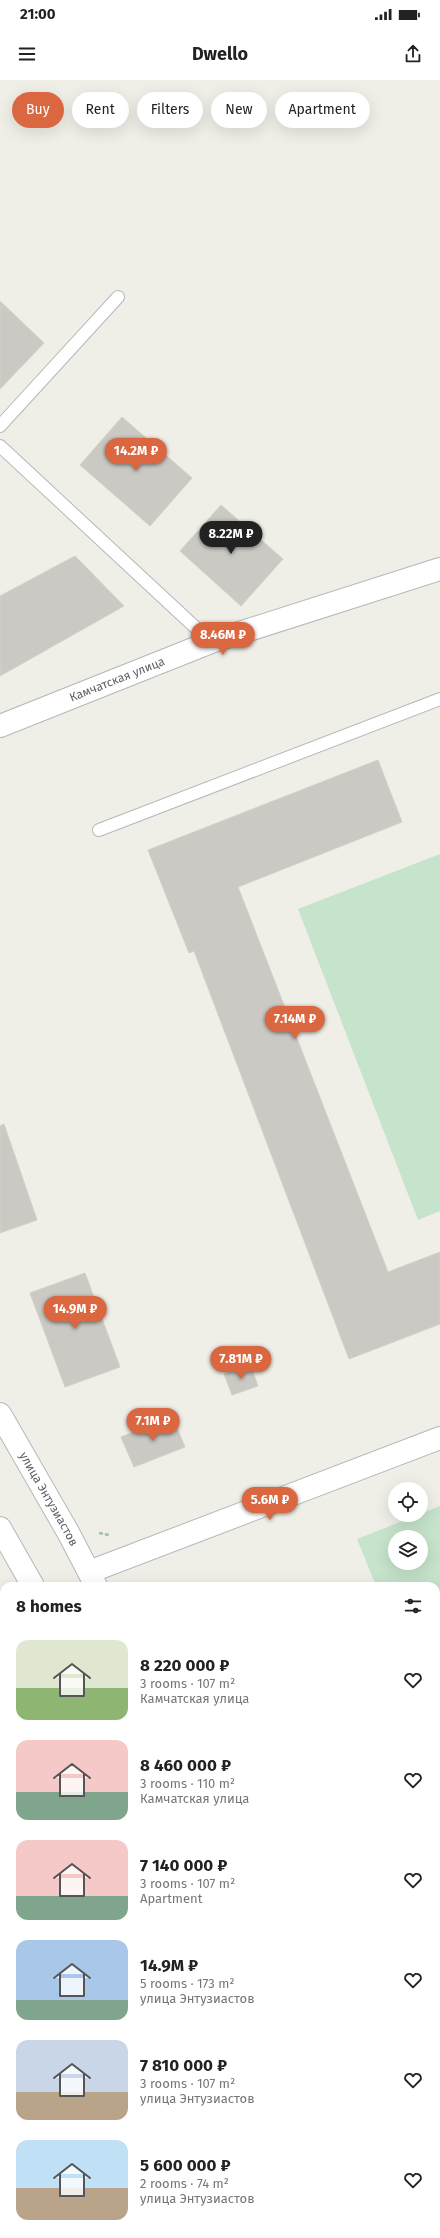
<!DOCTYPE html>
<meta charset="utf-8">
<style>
:root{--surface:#fff;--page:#f2f2f2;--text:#222;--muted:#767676;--accent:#db6741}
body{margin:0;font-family:"Fira Sans",sans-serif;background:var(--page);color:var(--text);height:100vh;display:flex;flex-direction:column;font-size:15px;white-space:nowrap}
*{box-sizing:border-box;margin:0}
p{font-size:13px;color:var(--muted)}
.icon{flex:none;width:22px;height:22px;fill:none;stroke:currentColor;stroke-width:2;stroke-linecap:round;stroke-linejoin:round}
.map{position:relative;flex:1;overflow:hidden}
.sheet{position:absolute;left:0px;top:1502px;width:440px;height:656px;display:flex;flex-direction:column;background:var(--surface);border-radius:12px 12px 0 0;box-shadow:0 4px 16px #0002}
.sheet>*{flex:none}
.top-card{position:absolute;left:12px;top:12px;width:416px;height:36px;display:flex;gap:8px}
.buttons{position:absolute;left:388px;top:1402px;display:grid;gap:8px}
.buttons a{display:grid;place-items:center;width:40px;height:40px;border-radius:50%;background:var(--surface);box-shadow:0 4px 16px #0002;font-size:20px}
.price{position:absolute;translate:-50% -34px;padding:0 9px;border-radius:14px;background:var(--accent);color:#fff;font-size:13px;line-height:26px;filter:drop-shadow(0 1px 2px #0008)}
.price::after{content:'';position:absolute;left:50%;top:24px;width:12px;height:9px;margin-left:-6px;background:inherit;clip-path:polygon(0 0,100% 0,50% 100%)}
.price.current{background:#222;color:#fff}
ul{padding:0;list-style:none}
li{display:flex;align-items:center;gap:12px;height:100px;padding:0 16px}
li span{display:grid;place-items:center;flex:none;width:112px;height:80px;border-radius:12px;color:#555}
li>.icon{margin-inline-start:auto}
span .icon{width:48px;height:48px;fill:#fffc;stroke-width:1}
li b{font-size:17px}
h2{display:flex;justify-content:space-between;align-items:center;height:48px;padding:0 16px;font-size:17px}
.chip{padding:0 14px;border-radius:18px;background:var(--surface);box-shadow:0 4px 16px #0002;font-size:14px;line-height:36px}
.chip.current{background:var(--accent);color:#fff}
.status{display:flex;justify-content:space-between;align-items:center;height:28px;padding:0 20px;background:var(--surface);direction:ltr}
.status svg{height:11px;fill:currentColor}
header{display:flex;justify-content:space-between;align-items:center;height:52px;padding:0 16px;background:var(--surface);font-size:18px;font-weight:700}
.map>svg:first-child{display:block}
.education{fill:#dfded5}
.green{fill:#c5e4cb;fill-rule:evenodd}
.building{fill:#cac9c3;stroke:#d3d1c5}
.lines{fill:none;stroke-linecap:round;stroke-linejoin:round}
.lane-casing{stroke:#b7b7bc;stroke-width:14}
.street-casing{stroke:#b7b7bc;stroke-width:24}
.path{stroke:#9ec2ae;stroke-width:2.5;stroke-dasharray:4 2;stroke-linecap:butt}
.lane{stroke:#fff;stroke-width:12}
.street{stroke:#fff;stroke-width:22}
.labels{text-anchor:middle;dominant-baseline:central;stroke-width:3;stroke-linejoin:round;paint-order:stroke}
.street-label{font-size:12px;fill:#5e6065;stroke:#fff}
</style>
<div class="status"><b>21:00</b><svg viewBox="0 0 49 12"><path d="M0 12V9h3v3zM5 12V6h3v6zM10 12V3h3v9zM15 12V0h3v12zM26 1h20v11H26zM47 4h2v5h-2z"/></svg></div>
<header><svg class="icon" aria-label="menu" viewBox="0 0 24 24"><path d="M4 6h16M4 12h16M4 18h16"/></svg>Dwello<svg class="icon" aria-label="share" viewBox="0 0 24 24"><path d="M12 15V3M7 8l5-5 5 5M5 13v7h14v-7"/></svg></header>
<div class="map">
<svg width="440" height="2158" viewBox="0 0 440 2158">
<rect width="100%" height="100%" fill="#efeee7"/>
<path class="education" d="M440,1643V2145L436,2133V1645Z"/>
<path class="green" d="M440,774V1131L418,1140L298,829Z
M440,1426V1575L436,1576V1506H376L357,1459ZM395,1457H421V1483H395Z
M440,1686V1903H436V1687Z
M4,2126V2154H25L19,2158H0V2128Z
M436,2133L440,2145V2158H310L312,2154H436Z
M206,2154H259L256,2158H209Z"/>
<path class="building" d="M0,221L44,263L0,309Z
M122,337L192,398L150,446L80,385Z
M221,425L283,479L241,526L180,471Z
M75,476L124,526L0,596V516Z
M378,680L402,742L238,807L388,1192L440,1172V1244L349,1279L194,871L189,873L148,770Z
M4,1044L37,1140L0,1153V1046Z
M85,1193L120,1287L65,1307L30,1213Z
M250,1284L258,1306L232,1315L224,1294Z
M172,1336L185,1367L134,1387L121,1357Z
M0,1589L4,1596V1617L0,1620Z"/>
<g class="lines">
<g class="lane-casing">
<path id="lane" d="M0,346L118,217
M0,366L211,562
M99,750L440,619"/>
</g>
<g class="street-casing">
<g id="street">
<path id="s1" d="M0,646L211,562L440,489"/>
<path id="s2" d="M0,1334L69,1454L96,1506"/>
<path d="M0,1448L33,1506"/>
<path d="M89,1492L440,1358"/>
<path d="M0,1965L4,1964"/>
<path d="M136,2154L145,2158"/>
<path d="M170,2154L173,2158"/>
<path d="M85,2158L93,2154"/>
<path d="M289,2158L292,2154"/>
</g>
</g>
<path class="path" d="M99,1453L109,1455"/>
<use href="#lane" class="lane"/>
<use href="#street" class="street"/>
</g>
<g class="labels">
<g class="street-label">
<text stroke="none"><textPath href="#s1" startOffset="126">Камчатская улица</textPath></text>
<text stroke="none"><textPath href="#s2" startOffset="98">улица Энтузиастов</textPath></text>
</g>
</g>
</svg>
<div class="buttons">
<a><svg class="icon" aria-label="locate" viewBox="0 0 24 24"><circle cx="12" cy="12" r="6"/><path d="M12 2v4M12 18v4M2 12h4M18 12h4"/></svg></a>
<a><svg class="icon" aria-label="layers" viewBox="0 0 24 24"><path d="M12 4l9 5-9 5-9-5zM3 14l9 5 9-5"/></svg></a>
</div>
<b class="price" style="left:136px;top:392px">14.2M ₽</b>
<b class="price current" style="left:231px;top:475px">8.22M ₽</b>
<b class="price" style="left:223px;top:576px">8.46M ₽</b>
<b class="price" style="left:295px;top:960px">7.14M ₽</b>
<b class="price" style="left:75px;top:1250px">14.9M ₽</b>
<b class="price" style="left:241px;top:1300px">7.81M ₽</b>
<b class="price" style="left:153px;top:1362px">7.1M ₽</b>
<b class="price" style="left:270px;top:1441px">5.6M ₽</b>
<div class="top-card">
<a class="chip current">Buy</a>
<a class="chip">Rent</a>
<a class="chip">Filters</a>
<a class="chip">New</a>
<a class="chip">Apartment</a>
</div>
<section class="sheet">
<h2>8 homes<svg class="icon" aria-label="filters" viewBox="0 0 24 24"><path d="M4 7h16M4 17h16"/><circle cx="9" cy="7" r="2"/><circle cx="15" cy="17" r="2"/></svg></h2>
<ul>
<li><span style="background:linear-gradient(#dfe7d0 60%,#8fb573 0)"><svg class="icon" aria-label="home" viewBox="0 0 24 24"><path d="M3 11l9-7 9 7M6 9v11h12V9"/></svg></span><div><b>8 220 000 ₽</b><p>3 rooms · 107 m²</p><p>Камчатская улица</p></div><svg class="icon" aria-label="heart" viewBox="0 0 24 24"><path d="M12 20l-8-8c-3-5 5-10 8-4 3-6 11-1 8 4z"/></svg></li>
<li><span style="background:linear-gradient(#f6c9c9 65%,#7fa58c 0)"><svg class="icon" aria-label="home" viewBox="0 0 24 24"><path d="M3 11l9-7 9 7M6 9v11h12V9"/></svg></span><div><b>8 460 000 ₽</b><p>3 rooms · 110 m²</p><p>Камчатская улица</p></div><svg class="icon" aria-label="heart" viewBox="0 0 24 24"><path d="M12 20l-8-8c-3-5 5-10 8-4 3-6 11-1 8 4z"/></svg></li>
<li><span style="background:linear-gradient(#f6c9c9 70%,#7fa58c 0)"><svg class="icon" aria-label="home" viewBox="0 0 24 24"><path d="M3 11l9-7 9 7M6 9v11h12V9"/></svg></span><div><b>7 140 000 ₽</b><p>3 rooms · 107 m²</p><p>Apartment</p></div><svg class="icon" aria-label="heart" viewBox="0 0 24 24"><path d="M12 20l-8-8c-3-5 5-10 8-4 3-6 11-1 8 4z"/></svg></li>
<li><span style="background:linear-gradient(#a9c7e8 75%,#7fa58c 0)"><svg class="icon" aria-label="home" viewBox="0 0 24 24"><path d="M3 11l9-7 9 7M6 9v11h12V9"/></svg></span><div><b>14.9M ₽</b><p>5 rooms · 173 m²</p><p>улица Энтузиастов</p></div><svg class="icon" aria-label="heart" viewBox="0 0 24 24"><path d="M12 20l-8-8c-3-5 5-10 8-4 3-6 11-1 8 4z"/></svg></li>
<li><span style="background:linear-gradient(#c9d6e8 65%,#b9a48a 0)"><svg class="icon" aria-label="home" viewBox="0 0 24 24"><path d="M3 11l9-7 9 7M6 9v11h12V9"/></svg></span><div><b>7 810 000 ₽</b><p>3 rooms · 107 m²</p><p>улица Энтузиастов</p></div><svg class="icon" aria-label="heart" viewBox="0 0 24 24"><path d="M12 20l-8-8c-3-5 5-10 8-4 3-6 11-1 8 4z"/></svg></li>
<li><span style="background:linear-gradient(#bfe0f5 60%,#b9a48a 0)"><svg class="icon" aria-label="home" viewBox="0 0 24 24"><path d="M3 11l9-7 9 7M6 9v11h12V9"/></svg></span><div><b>5 600 000 ₽</b><p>2 rooms · 74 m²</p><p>улица Энтузиастов</p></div><svg class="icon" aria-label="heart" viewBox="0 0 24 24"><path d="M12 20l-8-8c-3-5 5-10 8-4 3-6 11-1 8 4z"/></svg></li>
</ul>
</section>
</div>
